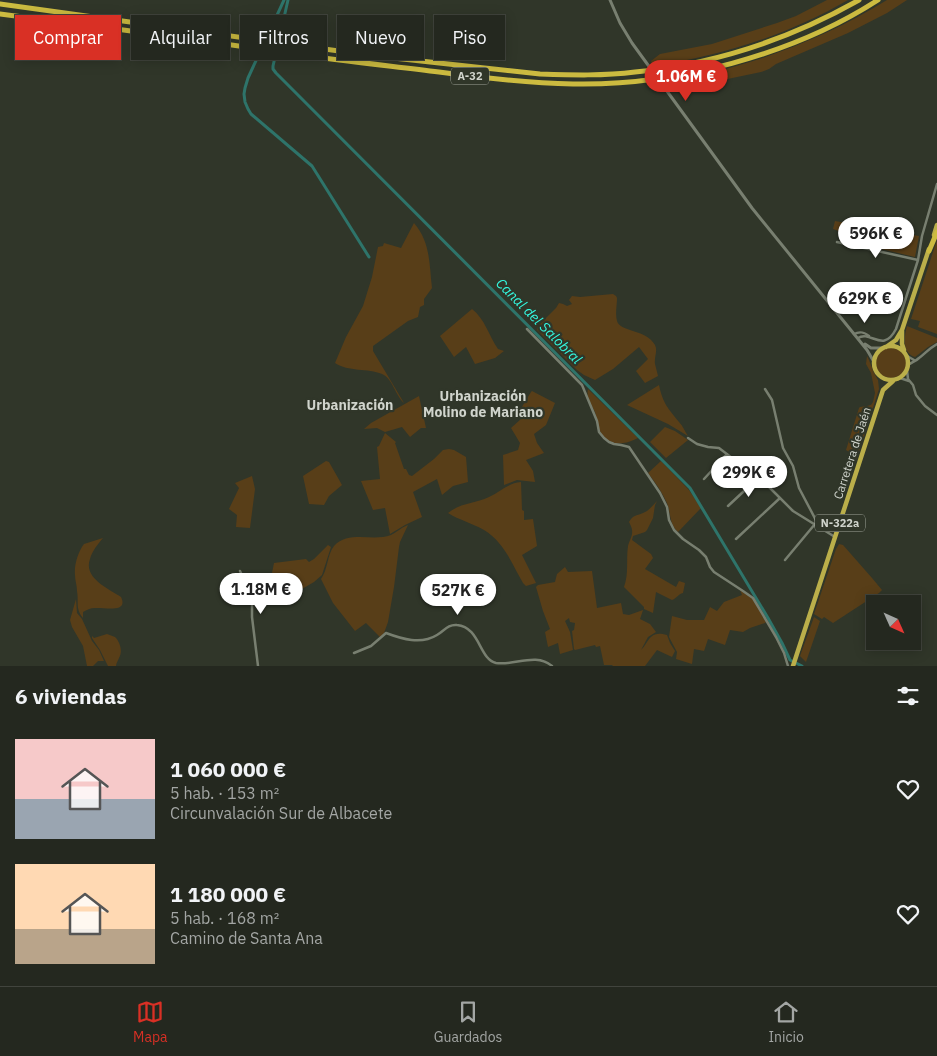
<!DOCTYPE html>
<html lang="es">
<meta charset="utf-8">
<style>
:root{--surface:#24281f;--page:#2c3028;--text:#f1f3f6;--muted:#a3a6a4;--line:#41443d;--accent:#d93025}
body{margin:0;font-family:"IBM Plex Sans",sans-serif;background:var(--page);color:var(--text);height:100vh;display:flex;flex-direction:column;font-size:19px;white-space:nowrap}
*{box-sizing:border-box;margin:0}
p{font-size:16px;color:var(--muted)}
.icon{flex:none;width:28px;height:28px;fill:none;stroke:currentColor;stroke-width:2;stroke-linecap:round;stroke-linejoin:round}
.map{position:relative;height:666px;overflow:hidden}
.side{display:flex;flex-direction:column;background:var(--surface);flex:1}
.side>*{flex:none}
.banner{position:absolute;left:15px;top:15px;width:500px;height:45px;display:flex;gap:10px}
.needle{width:32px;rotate:135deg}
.fabs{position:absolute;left:866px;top:595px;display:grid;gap:10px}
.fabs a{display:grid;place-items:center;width:55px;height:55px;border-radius:0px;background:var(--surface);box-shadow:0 2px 12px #0003,0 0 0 1px var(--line);font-size:25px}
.price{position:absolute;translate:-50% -42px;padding:0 11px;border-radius:18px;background:#fff;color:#222;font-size:16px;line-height:32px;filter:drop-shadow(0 1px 2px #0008)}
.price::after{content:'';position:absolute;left:50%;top:30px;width:15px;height:11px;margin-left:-8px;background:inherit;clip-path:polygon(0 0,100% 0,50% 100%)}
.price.selected{background:var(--accent);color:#fff}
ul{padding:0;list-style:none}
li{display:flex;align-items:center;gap:15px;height:125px;padding:0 15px}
li span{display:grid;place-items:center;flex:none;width:140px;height:100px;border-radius:0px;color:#555}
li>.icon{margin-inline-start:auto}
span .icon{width:60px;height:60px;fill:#fffc;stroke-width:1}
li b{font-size:21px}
h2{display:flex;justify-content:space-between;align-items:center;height:60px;padding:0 15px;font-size:21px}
.pill{padding:0 18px;border-radius:0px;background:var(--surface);box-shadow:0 2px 12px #0003,0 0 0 1px var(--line);font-size:18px;line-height:45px}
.pill.selected{background:var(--accent);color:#fff}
.tabs{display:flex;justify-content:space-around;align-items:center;height:70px;border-top:1px solid var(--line);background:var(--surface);font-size:14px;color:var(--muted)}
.tabs a{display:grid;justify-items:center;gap:2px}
.tabs .selected{color:var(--accent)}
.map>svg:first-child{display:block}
.green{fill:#583e18}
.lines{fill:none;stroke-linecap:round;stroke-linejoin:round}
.canal{stroke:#2e746a;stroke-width:3}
.minor{stroke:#787f70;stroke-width:2.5}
.tertiary{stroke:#787f70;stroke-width:3}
.trunk{stroke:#bbaf4a;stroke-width:4.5}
.motorway{stroke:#ccbb40;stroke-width:5}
.labels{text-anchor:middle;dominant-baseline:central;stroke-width:4.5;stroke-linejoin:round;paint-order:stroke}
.shield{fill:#303629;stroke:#a0a59b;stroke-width:1}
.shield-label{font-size:11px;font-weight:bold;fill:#d0d4cc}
.street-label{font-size:12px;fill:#d0d4cc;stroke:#303629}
.water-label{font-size:14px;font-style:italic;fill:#33f8e0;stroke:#303629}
.neighbourhood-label{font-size:14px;font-weight:bold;fill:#d0d4cc;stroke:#303629}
</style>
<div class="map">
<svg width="937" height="666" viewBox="0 0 937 666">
<rect width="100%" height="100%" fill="#303629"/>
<path class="green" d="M827,0H848C788,35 721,56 653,66L651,61L660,54L712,44L777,23L796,16Z
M887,0H907L887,13L848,33L776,64L769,69L761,72L675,90L670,80C744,70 824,39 887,0Z
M835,221L919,236L915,257L852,242L853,236L833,229Z
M414,223C431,243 429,264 432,288L424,299V305L420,307L418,317L408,321L373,346V351L404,403C395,395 393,379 382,374C368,368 348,372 335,363L346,337L363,306L372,277L378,247L383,246L384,243L401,248Z
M937,240V334L918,327L920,321L911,319Z
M613,294L616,296L617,298C617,305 615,314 617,321C620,332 646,329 655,345C658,351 654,357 655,364C656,368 657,372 658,376L645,383L636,371L648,359L639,347L613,369L595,380L584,375L577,370L537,330L538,326L556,308L559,303L563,304L567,306L572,304L569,300L572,296L580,297Z
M472,309C485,319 489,336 498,349L504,351L495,358L475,364L466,347L454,357L440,336Z
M907,326L937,338V342L928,347L915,357C902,353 904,337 907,326Z
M876 363a15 15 0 1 1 30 0a15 15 0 1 1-30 0Z
M867,356L869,360L874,373L878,380L879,389L857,458L853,462L851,460L854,455L846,450L859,408L860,407L867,406L871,405L873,402L875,393L871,373L866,364Z
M659,385C663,404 668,408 679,422C683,426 685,432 688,436L668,424L627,405Z
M588,389L638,438C633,440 628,443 623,443C614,445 603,439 600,431C597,425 597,418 595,412C591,404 586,397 588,389Z
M532,391L555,403L546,425L534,434L537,443L544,453L526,460L533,471L535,482L517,480L504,485L503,455L518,450L520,443L511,428L521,419L517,415L531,392Z
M419,396L426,428H421L410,437L402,427L385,432L377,428L364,429L371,423Z
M665,427L675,431L688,440L666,458L650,442Z
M385,433L396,442L395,443L404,469H406L409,475L412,476L434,459L443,450L449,449L454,450L466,457L468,482L453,486L442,495L437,479L413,492L422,517L405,525L390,534L385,508L373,510L361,481L380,479L377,447L379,446Z
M326,461L329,462L342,485L329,496L324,505L309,504L303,476Z
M661,461L689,490L701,508L678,532C669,524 671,513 667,503C662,492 655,482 648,473Z
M252,476L255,489L250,528L236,527L237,515L229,509L239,488L235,483Z
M521,482L522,510L524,511V520L533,519L537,546L522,555L536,583L526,586L523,583C512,564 504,542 484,530C472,523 459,520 448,513C462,502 475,504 489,497C500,492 508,483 521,482Z
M657,501L655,505L653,518L647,530L645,532L633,536L632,540L651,554L653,558L645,569L676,587L679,581L685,583L683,593C678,594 677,598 672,600L656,592L653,613L644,609V607L624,587C629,574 626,560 628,546C629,541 633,536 632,530C632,528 630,524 629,522C633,515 636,516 643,513C649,511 653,505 657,501Z
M408,525L400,542L399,547L394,587L388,622L384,633L380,637L366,623L355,631L333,603L321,579C328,569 327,555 334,546C349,530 373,542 391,535C397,532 402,527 408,525Z
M103,538C98,544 92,551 90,559C83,578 109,589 121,597C129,614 103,607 95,608C90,608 87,610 83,612V618C75,608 79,602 77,591C77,586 75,580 75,575C74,565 78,552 84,544Z
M839,544L843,545L872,578L882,590L879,593L833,623L824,617L822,619L814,614L836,549Z
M328,545L331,547L322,575L314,582L302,589L295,581L287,583H270L274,563L306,559L309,562L314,559Z
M565,567L568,572L592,571L597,608L621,603L623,614L629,615L643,610L640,619L650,624L656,632L648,637L641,650C650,641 649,630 667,635L670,643L675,651L672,657L657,650L645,666H613L612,665H604L600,646L596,647L595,645L575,650L574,649L572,631L574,630L575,623L570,622L569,618L565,621L570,632L573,650L560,654L558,643L548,647L545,632L550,629L543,611L536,587L538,585L555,582L557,574Z
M740,590L752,598L766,622L765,623L750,628L743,632L730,630L725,645L708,639L704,651L694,649L692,664L676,659L677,652L669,637L672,616L687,620H704L710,607L717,611L724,602L742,595Z
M76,599L77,613L82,619L92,641L99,650L104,661H98L93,666H87L83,646L72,627L70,620Z
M814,617L820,621L806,662L800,656Z
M107,634L115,637C120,642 123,651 119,658C118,661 116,663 116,666H108L100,650L92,638V636L94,638Z"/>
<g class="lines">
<path class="canal" d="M284,0L248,78L245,88L244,94L245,102L248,109L251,114L312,166L369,257
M288,0L273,66V69L276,73L690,488L768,618L782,643L790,660L802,666"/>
<path class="minor" d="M837,242L918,260
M527,329L582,385L597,421L599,432L604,438L609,442L614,444L621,445L629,447L660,493L667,507L669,520L674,530L683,539L699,550L706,557L710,567L714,572L743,591L753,598L776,637L784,653L788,666
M854,334C860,331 864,332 869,336
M858,338C871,330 883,354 896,329L918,260L922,236L937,184
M907,356L914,360
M908,365C912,362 916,361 919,358C926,353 928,349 937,344
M907,370L908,379L913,385L916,395L925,406L937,415
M900,378L909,381
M765,389L772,400L783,448L793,466L799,488L819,526
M688,438L697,444L708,447L719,448L766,484L793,511L835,537
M704,479L727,454
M728,506L758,478
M736,539L780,498
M785,560L815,524
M240,571L252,597V617L258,666
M354,653L371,646L386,633C402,639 421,645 437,635C444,631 448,624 457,625C480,627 479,659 496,663C514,666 536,652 552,666"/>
<path class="tertiary" d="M610,0L620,23L632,43L752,208L867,350L874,362
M865,344L871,348H883"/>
<path class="trunk" d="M934,235L937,225
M902,331V344L904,350
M874 363a17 17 0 1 1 34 0a17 17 0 1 1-34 0Z
M886,347L896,340L902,330L929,249
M793,666L883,390L893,381"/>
<path class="motorway" d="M0,4L375,56L540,74C572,75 604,76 635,72C714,64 790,39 859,0
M0,14C99,26 197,40 295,54C343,61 391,66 439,72C483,78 528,83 573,84C675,86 793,55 878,0
M929,251L937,232"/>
</g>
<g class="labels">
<g class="shield">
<rect x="451" y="67.5" width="38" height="17" rx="4"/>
<rect x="815" y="514.5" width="50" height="17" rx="4"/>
</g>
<g class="shield-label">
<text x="470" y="76">A-32</text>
<text x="840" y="523">N-322a</text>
</g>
<g class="street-label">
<text transform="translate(852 453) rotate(-72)">Carretera de Jaén</text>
</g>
<g class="water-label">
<text transform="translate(539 321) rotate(45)">Canal del Salobral</text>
</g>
<g class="neighbourhood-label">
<text x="483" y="396">Urbanización<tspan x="483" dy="16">Molino de Mariano</tspan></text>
<text x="350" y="405">Urbanización</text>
</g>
</g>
</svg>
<div class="fabs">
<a><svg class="needle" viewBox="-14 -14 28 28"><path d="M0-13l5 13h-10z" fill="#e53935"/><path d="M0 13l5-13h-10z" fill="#a3a6a4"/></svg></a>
</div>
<b class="price selected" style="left:686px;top:102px">1.06M €</b>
<b class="price" style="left:876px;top:259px">596K €</b>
<b class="price" style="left:865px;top:324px">629K €</b>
<b class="price" style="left:749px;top:498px">299K €</b>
<b class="price" style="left:261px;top:615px">1.18M €</b>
<b class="price" style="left:458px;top:616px">527K €</b>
<div class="banner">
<a class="pill selected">Comprar</a>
<a class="pill">Alquilar</a>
<a class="pill">Filtros</a>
<a class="pill">Nuevo</a>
<a class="pill">Piso</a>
</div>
</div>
<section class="side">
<h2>6 viviendas<svg class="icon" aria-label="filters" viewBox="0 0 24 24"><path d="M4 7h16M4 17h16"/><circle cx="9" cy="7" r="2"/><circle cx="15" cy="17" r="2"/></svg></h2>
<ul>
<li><span style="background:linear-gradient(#f6c9c9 60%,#9aa5b1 0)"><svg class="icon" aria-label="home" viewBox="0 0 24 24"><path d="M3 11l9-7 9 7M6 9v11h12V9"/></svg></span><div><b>1 060 000 €</b><p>5 hab. · 153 m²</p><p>Circunvalación Sur de Albacete</p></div><svg class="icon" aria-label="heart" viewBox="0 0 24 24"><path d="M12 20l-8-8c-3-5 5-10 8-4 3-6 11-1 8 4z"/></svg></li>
<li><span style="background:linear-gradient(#ffd9b3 65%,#b9a48a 0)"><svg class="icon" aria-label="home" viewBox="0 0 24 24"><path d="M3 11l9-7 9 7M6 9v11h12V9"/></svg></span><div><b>1 180 000 €</b><p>5 hab. · 168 m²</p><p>Camino de Santa Ana</p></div><svg class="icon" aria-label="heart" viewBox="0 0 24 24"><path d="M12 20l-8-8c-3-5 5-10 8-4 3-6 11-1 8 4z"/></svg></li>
</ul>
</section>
<nav class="tabs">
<a class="selected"><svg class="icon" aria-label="map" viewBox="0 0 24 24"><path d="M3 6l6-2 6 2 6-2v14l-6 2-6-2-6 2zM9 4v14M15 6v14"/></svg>Mapa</a>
<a><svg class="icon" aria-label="saved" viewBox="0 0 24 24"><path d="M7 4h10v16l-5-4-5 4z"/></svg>Guardados</a>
<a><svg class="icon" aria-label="home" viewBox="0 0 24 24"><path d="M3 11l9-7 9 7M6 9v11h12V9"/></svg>Inicio</a>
</nav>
